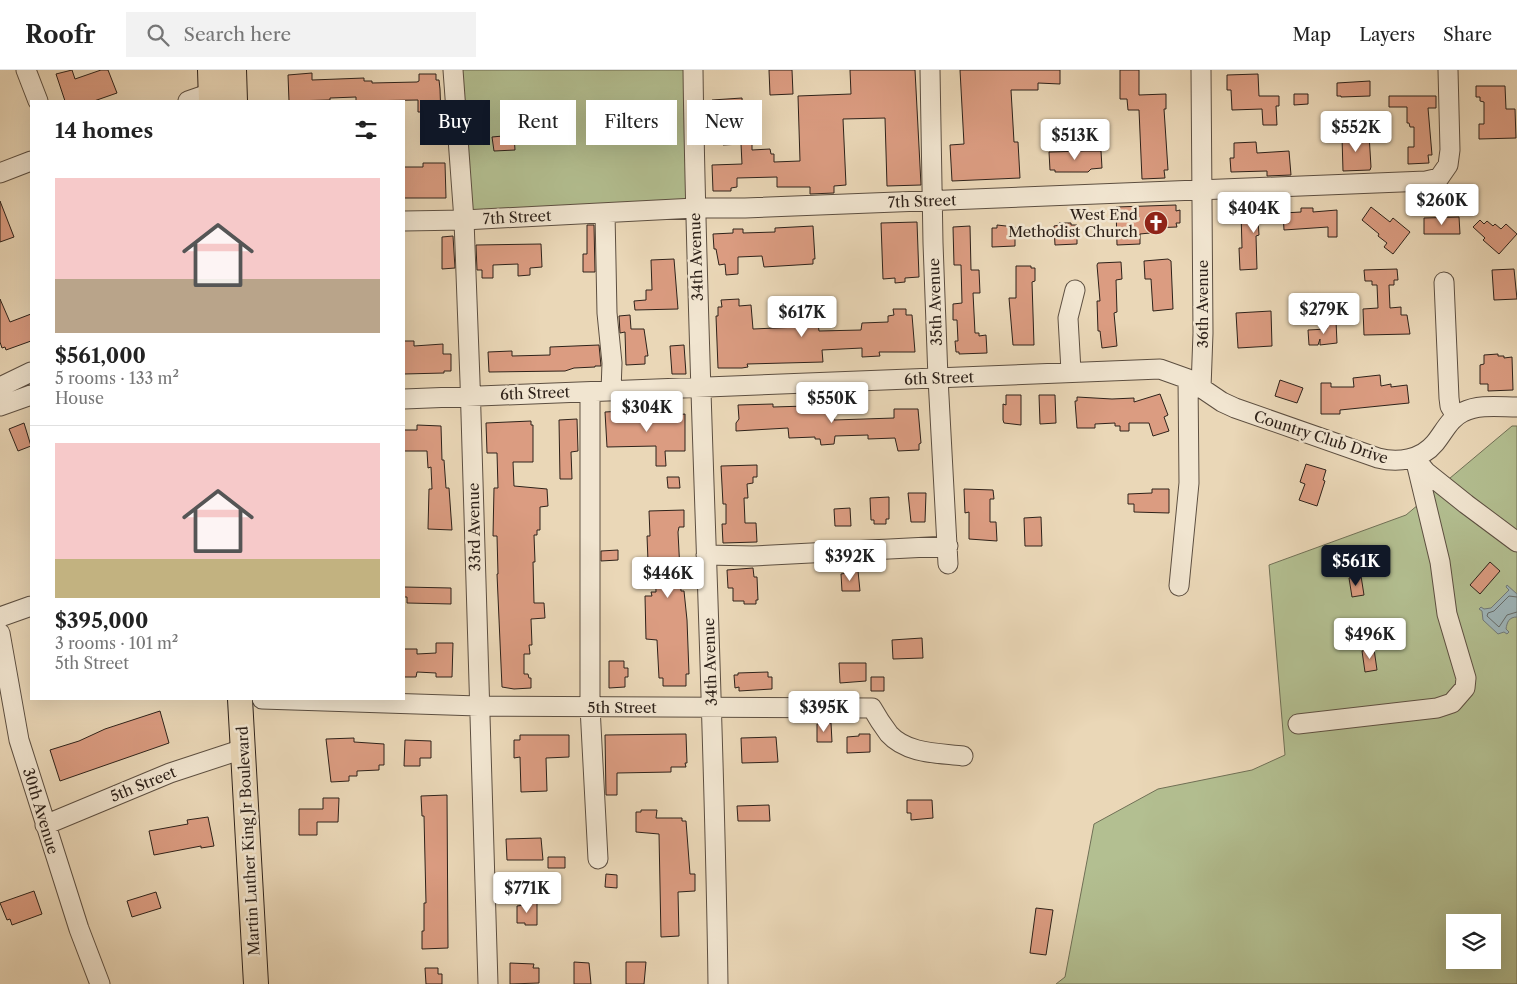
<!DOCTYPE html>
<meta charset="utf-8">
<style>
:root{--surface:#fff;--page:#f2f2f2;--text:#222;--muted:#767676;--line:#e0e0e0;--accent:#111827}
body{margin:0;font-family:"Libre Caslon Text",serif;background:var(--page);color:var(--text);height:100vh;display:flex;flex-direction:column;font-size:19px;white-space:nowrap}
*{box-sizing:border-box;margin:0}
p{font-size:16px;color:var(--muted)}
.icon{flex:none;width:28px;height:28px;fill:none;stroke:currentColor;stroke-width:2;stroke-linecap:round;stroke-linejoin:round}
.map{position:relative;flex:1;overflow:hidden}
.details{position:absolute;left:30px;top:30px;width:375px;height:600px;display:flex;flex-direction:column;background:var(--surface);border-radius:0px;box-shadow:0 5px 20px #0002}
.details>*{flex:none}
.banner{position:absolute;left:420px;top:30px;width:475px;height:45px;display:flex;gap:10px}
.tools{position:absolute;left:1446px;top:844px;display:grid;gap:10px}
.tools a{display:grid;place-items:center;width:55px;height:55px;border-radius:0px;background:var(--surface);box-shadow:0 5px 20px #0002;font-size:25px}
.price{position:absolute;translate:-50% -42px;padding:0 11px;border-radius:5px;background:#fff;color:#222;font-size:16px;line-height:32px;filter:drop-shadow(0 1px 2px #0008)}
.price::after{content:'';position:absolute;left:50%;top:30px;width:15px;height:11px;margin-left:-8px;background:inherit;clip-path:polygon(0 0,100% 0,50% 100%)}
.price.active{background:var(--accent);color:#fff}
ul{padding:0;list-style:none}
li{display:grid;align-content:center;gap:10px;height:265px;padding:0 25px}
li+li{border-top:1px solid var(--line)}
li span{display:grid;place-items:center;height:155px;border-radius:0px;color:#555}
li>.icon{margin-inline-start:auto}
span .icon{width:90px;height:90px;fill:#fffc;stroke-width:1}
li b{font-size:21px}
h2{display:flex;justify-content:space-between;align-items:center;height:60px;padding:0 25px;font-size:21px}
.chip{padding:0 18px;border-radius:0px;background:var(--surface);box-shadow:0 5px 20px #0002;font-size:18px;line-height:45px}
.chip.active{background:var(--accent);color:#fff}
header{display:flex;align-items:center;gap:30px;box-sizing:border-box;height:70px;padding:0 25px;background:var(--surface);border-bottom:1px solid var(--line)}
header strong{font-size:24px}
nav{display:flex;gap:28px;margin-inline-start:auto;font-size:18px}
.search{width:350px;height:45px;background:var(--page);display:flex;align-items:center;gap:12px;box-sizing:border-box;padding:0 18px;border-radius:0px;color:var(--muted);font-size:19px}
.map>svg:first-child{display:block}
.green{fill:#b3bf91;stroke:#707056;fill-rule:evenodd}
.water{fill:#9eb6bb;stroke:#717b7b}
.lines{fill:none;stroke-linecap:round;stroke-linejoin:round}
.shore{stroke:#666c6a;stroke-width:1}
.building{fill:#db9c81;stroke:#2e221a}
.minor-casing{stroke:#5d4f41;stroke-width:21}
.major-casing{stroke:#2e221a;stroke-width:26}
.minor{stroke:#f1e5d0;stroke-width:19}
.major{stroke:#ead7b7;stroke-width:24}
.labels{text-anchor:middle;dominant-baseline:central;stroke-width:5;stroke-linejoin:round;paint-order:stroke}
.street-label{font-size:15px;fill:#2e221a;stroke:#f1e5d0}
.poi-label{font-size:15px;fill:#2e221a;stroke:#f1e5d0;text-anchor:end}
</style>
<header>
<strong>Roofr</strong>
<div class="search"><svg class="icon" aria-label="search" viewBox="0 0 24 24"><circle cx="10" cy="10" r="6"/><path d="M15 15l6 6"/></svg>Search here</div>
<nav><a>Map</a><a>Layers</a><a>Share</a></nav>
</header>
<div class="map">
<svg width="1517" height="914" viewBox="0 0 1517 914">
<rect width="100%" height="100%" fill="#ead7b7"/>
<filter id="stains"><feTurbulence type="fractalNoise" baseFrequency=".004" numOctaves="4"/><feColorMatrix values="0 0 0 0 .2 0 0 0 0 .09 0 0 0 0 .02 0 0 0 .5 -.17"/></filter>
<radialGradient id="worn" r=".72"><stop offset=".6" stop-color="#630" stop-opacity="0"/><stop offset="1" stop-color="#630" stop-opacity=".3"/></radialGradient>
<path class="green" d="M461,0H685L687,132L466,144Z
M1512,356H1517V914H1056L1065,907L1094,754L1158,719L1252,700L1285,685L1269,495L1406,445ZM1455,852H1492V890H1455Z"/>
<path class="water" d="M1507,515L1517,524V547C1509,547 1507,552 1506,559L1509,562L1507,564L1504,562L1498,564L1483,550L1482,541L1479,539L1481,537L1484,539L1491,538L1509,520L1506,517Z"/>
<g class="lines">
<path class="shore" d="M1517,527L1509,526L1494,541L1488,543L1487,546L1499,557L1507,545L1517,542"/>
</g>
<path class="building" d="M72,0L75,9L101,0H108L117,23L94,31H65L56,4Z
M769,0H792L793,24L770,25Z
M850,0H915L921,115L887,116L885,48L843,49L846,115L834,116V123L810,124V117H777V107L737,108V117L731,118V121H713L712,95L742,94L741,74L723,75L722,47L712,48V30L742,28L744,63H752V80L770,79L771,84H774V92L800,91L798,26L851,24Z
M960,0H1060V14L1038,13V20H1011L1014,72H1018L1020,108L952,111L950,75L964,74Z
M1120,0H1139V25L1166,24V39H1164L1168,100H1164L1165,108L1142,109L1139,40H1128L1127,29H1120Z
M312,3V10L364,8V11H372V13L417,12L419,11V4H436V10H439L440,19L441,49L445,48L447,69L428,70V42H418V30L356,31V27L330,28V30L289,31L288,5Z
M1258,4L1259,26H1279V36H1276L1277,55H1263L1262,39L1232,40L1231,20H1227V5Z
M1370,11V26L1341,27V26H1337V13Z
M1476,16H1505L1506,39H1515L1516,68L1479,69V54H1484V32L1480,31V27H1476Z
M1294,24H1308V34L1294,35Z
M1389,26H1436V38H1428L1432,85H1428L1429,93L1408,94V77H1414V57H1410L1409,53H1407V37H1389Z
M1356,64H1369L1371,97L1370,100L1343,101L1342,67L1356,66Z
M514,65L515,80L494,81L492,67Z
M1256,72L1257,83L1289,81L1291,105L1267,106V101L1231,102L1230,88H1234V73Z
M1085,81H1101L1102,98L1091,99L1088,102H1055V100H1050L1049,82Z
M423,93H445L446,128H404V97H423Z
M0,131L14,167L0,172Z
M1176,135V141L1180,140V153H1176L1177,157L1150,158V163L1140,164V174L1117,175L1116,137Z
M1279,135L1280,150H1258L1259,165L1256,166L1257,199L1240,200L1239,178H1242L1241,141L1266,140V136Z
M1371,137L1390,152L1393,148L1410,162L1393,184L1384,177L1387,173L1378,166L1379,164L1362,150Z
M1301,138H1313V142L1337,140V167H1328V157L1284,160L1283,143L1301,142Z
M1459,147L1460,164H1424V148Z
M1480,150L1484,154L1487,151L1493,156L1495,154L1501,159L1506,154L1517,164L1499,184L1483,170L1485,168L1473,157Z
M917,152L919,207L905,208V212L895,213V208L883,209L881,153Z
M1059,153H1071V155H1077V174L1055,175L1054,156L1060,155Z
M587,155H594L595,202H583V184H587Z
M997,155L1015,157V176L992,177V158H997Z
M813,156L815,189H813V194L764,197L762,186L738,187V204L726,205L725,194L719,195L716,179H714L713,164L733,163V159H743V163L775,162V158Z
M970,156L971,200H979L980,223H973L975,263H979V266L986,265L987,283L959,284V282H956L955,271H958L957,250H953V234L962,233L961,195H954L953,157Z
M453,166L455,198L442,199V167Z
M541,174L542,197L530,198V205L518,206V194L493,195V208H482V200H477L476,175Z
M674,189L678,239L635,240L634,231L646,230V220H652L651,190Z
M1168,189L1171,191L1173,239L1153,241L1151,209H1145L1144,191Z
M1121,192L1122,209L1116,210L1117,242L1114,243L1117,276L1102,278L1100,261H1098L1097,231H1100L1097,195L1098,193Z
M1016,196H1031V198H1035V211L1032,212L1034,275H1013L1009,228H1016Z
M1397,199L1398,210H1394V215H1389L1390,238L1401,237V245H1407L1410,264L1364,265L1363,239L1378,238L1377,215H1372V211H1365L1364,200Z
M1514,199L1517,229L1494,230L1492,200Z
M0,229L10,252L31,244V271L6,280L5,277L2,278L0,272Z
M739,229V236L751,235L753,259L799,257L798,250H804V241L816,240L819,261L861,260L862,253L888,252V246L894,245L893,239H906V245H912L915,282H879L880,286L862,287V278L822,280L823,292L747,294L748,297L742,298H718L716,246H718V237H722L721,230Z
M1271,241L1272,276L1238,278L1236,243Z
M630,245L631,259H644L648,286H645V294L626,295L625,262L620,263L619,246Z
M1326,251H1336L1337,273L1320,275V269L1318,275H1309L1308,260L1327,259Z
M404,271H414V276L443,274V284H451V301H444V303L404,304Z
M599,275L601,296H595V297L574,298L565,301L489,302L488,282L512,281V286L550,285V277Z
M684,275L686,304H672L670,276Z
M1498,284V286H1504V288L1512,287L1513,320L1488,321V314H1480V295L1484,294V285Z
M1380,305L1381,316L1391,314V317L1407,315L1409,333L1340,340V344H1321V313H1331V317H1354L1353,308Z
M1280,310L1303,318L1297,333L1275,326Z
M1160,324L1168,345L1164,347L1169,361L1153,366L1149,353H1129V361H1120V356H1115V353L1095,354V358H1077L1075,331H1077V327L1112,329L1134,328V332Z
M1006,325H1021V355L1004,353L1003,350V334L1006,335Z
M1039,325H1055L1056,353L1040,354Z
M773,334V337L806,336V340L834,339V350L894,348V339H918L921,373L919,374V380L898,381L895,368L868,369V365L835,366L834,374L821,375L820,369H815V367L789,368L788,358L736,361V353L739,349L738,335Z
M623,341L624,350L685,344V381H665L666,396H656V376L607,377L605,342Z
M577,349L578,381L571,382L572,409H560L559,350Z
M531,351V355H533V392H513L514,416L547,419L548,436L540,437V460H537V465H534L535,492H533L534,533H544L545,548L531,549L532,575H529L530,584H524V604H528L529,608H531V618L514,619L502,617L497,504H498L497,466H493L494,418H498L497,383H487L486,353Z
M24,353L31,376L18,381L9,359Z
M417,355L441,356L442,390H444L446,418H449L452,460L428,459L429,419H432L431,397L428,398L427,381H404V360H417Z
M1306,394L1326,400L1323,410L1325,411L1317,436L1299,430L1305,414L1300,412Z
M757,395V407H753V413L747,414L748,428H744L745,453H756L757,472L723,473L722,454H726V434H723L721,396Z
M667,407H679L680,418H668Z
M964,419L993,420L994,429H990V452H996L997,471L969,469V442L965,443Z
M1152,419H1169V443L1134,442V434H1128V424L1152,423Z
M908,423H926L925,452H911Z
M889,427V449H886V454H874V450H871L870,428Z
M850,438L851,456H835L834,439Z
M684,440V457H679L678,462L681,521H684L687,550L689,604H686V616H663V608H659L657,570L646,569L645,526H652L651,522H656L655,491H648L647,466H650L649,441Z
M1041,447L1042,476H1025L1024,448Z
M618,480V490L601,491V481Z
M1490,492L1500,501L1480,524L1470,515Z
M753,498L754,507H757L758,530H756V534H744V531H733V518H728L727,500Z
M858,501L860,521H842L841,504Z
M1361,506L1364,525L1352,527L1349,508Z
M404,517L451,518V534L407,533V527H404Z
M922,568L923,588L893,589L892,570Z
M436,573H453L452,607H436V603L417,602L416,607H404V579H417V584L436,583Z
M1374,579L1377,600L1365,602L1362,581Z
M609,591H624V598H628V607H625V617L609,618Z
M839,593H866V611L840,613Z
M768,602V607H772V619L739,621V617L735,618L734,605H738V603Z
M871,607H884V621H871Z
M160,641L169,673L60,711L50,680L79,671L105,659Z
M831,653L832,672H817V654Z
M686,664L687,693H685L686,697H671V702L617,703V725H606L605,665Z
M859,664H870V682L847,683V667L859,666Z
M520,665H569V687L546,688L547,721L521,722L520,687L514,688V670H520Z
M776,667L778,692L742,693L741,668Z
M354,668V672L384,674V695H379V700L357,701V706H349V711L331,712L326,669Z
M405,670L431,671V688H420V696H404Z
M447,725L448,878L422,879V861H424V833H426L424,746H422L421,726Z
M323,728H339L338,752H317V765H299V739H323Z
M907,730H932L933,748L911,750V743H907Z
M769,735L770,751H738L737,736Z
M641,740H657L656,748H682V751H686L690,804H695V821L678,822L679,866L661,867L659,764L636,762V742H641Z
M208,747L214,776L201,778V776L154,785L149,761L188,754L187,750Z
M541,768L543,790H507L506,769Z
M548,787H565V798H548Z
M606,804L617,805V818L605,817Z
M34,821L42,844L12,855L10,849L7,850L0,833Z
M156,822L161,838L132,847L127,831Z
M537,833V855H525V853H517V836Z
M1036,838L1053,840L1046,885L1030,883Z
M574,892L589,893L591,914H574Z
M626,892H646L644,914H626Z
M510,893L534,894L533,898H539V913L510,914Z
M425,898H438V904H442V914H426Z"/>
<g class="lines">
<g class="minor-casing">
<path id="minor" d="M26,0L38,31
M453,0L464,150L470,311L488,914
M693,0C697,305 714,609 718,914
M930,0L933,173L938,308L948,494
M188,31L211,23
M0,103L31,91
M605,143L607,243L612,293L611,321
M404,151L464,150L695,138H745L1426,111L1439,108L1448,95L1450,80L1448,0
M1444,212L1449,328L1450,336L1456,346
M1071,301L1068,248L1075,220
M0,317L31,302
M1201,318L1203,263L1201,0
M590,322V637L598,789
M404,329L1160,299L1188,309L1222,332L1235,338L1378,388C1398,393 1421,390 1435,373C1444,362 1450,348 1463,342C1479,334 1500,337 1517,337
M0,336L31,325
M1417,391L1426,402L1466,434L1517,472
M706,485L753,486L948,476
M1179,516L1189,413L1188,309
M0,547L31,536
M0,563L19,670L79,859L100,914
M262,629L478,636L872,638C877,647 883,656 889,664C907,684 939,683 963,686
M1298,654L1437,638L1452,633L1465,618L1466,608L1447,544L1440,492L1415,388
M45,755L170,703L243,679"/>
</g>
<g class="major-casing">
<path id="major" d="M210,0L211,31
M234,0L235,31
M240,629L256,914"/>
</g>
<use href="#minor" class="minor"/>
<use href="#major" class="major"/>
</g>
<defs>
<g id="church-disc" transform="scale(1.25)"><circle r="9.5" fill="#8f2418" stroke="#f1e5d0"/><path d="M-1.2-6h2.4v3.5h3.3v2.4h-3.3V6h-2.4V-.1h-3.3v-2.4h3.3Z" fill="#fff"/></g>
</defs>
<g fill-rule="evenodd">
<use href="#church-disc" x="1156" y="153"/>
</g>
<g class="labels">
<g class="street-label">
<text transform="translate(922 131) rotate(-2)">7th Street</text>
<text transform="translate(517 147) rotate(-3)">7th Street</text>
<text transform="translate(696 187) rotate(-92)">34th Avenue</text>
<text transform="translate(935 232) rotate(-92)">35th Avenue</text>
<text transform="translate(1202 234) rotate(-90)">36th Avenue</text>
<text transform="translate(939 308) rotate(-2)">6th Street</text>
<text transform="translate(535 323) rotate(-2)">6th Street</text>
<text transform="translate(1321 367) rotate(18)">Country Club Drive</text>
<text transform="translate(474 457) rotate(-91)">33rd Avenue</text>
<text transform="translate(710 592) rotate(-92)">34th Avenue</text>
<text x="622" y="637">5th Street</text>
<text transform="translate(143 714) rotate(-22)">5th Street</text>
<text transform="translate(41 741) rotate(73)">30th Avenue</text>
<text transform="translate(248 771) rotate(-93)">Martin Luther King Jr Boulevard</text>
</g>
<g class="poi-label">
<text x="1138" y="144">West End<tspan x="1138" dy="17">Methodist Church</tspan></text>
</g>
</g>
<rect width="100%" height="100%" filter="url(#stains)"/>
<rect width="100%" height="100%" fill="url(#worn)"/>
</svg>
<div class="tools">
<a><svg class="icon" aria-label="layers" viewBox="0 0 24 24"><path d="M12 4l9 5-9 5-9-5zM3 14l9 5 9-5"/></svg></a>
</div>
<b class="price" style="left:1356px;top:83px">$552K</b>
<b class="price" style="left:1075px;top:91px">$513K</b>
<b class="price" style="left:1442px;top:156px">$260K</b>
<b class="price" style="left:1254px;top:164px">$404K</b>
<b class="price" style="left:1324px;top:265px">$279K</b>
<b class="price" style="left:802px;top:268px">$617K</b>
<b class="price" style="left:832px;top:354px">$550K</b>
<b class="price" style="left:647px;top:363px">$304K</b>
<b class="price" style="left:850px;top:512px">$392K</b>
<b class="price active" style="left:1356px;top:517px">$561K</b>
<b class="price" style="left:668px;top:529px">$446K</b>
<b class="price" style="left:1370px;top:590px">$496K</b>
<b class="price" style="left:824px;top:663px">$395K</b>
<b class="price" style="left:527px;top:844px">$771K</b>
<div class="banner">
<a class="chip active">Buy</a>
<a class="chip">Rent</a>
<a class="chip">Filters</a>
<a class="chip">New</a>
</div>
<section class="details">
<h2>14 homes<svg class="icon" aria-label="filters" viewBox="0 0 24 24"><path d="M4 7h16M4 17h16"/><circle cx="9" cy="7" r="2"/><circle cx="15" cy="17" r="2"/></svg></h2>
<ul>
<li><span style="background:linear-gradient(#f6c9c9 65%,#b9a48a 0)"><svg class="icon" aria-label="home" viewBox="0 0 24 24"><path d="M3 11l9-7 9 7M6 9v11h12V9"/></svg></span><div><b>$561,000</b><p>5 rooms · 133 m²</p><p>House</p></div></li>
<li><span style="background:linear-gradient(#f6c9c9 75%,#c2b280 0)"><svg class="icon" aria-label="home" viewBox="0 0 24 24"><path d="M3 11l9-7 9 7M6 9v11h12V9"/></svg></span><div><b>$395,000</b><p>3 rooms · 101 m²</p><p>5th Street</p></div></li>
</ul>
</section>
</div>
